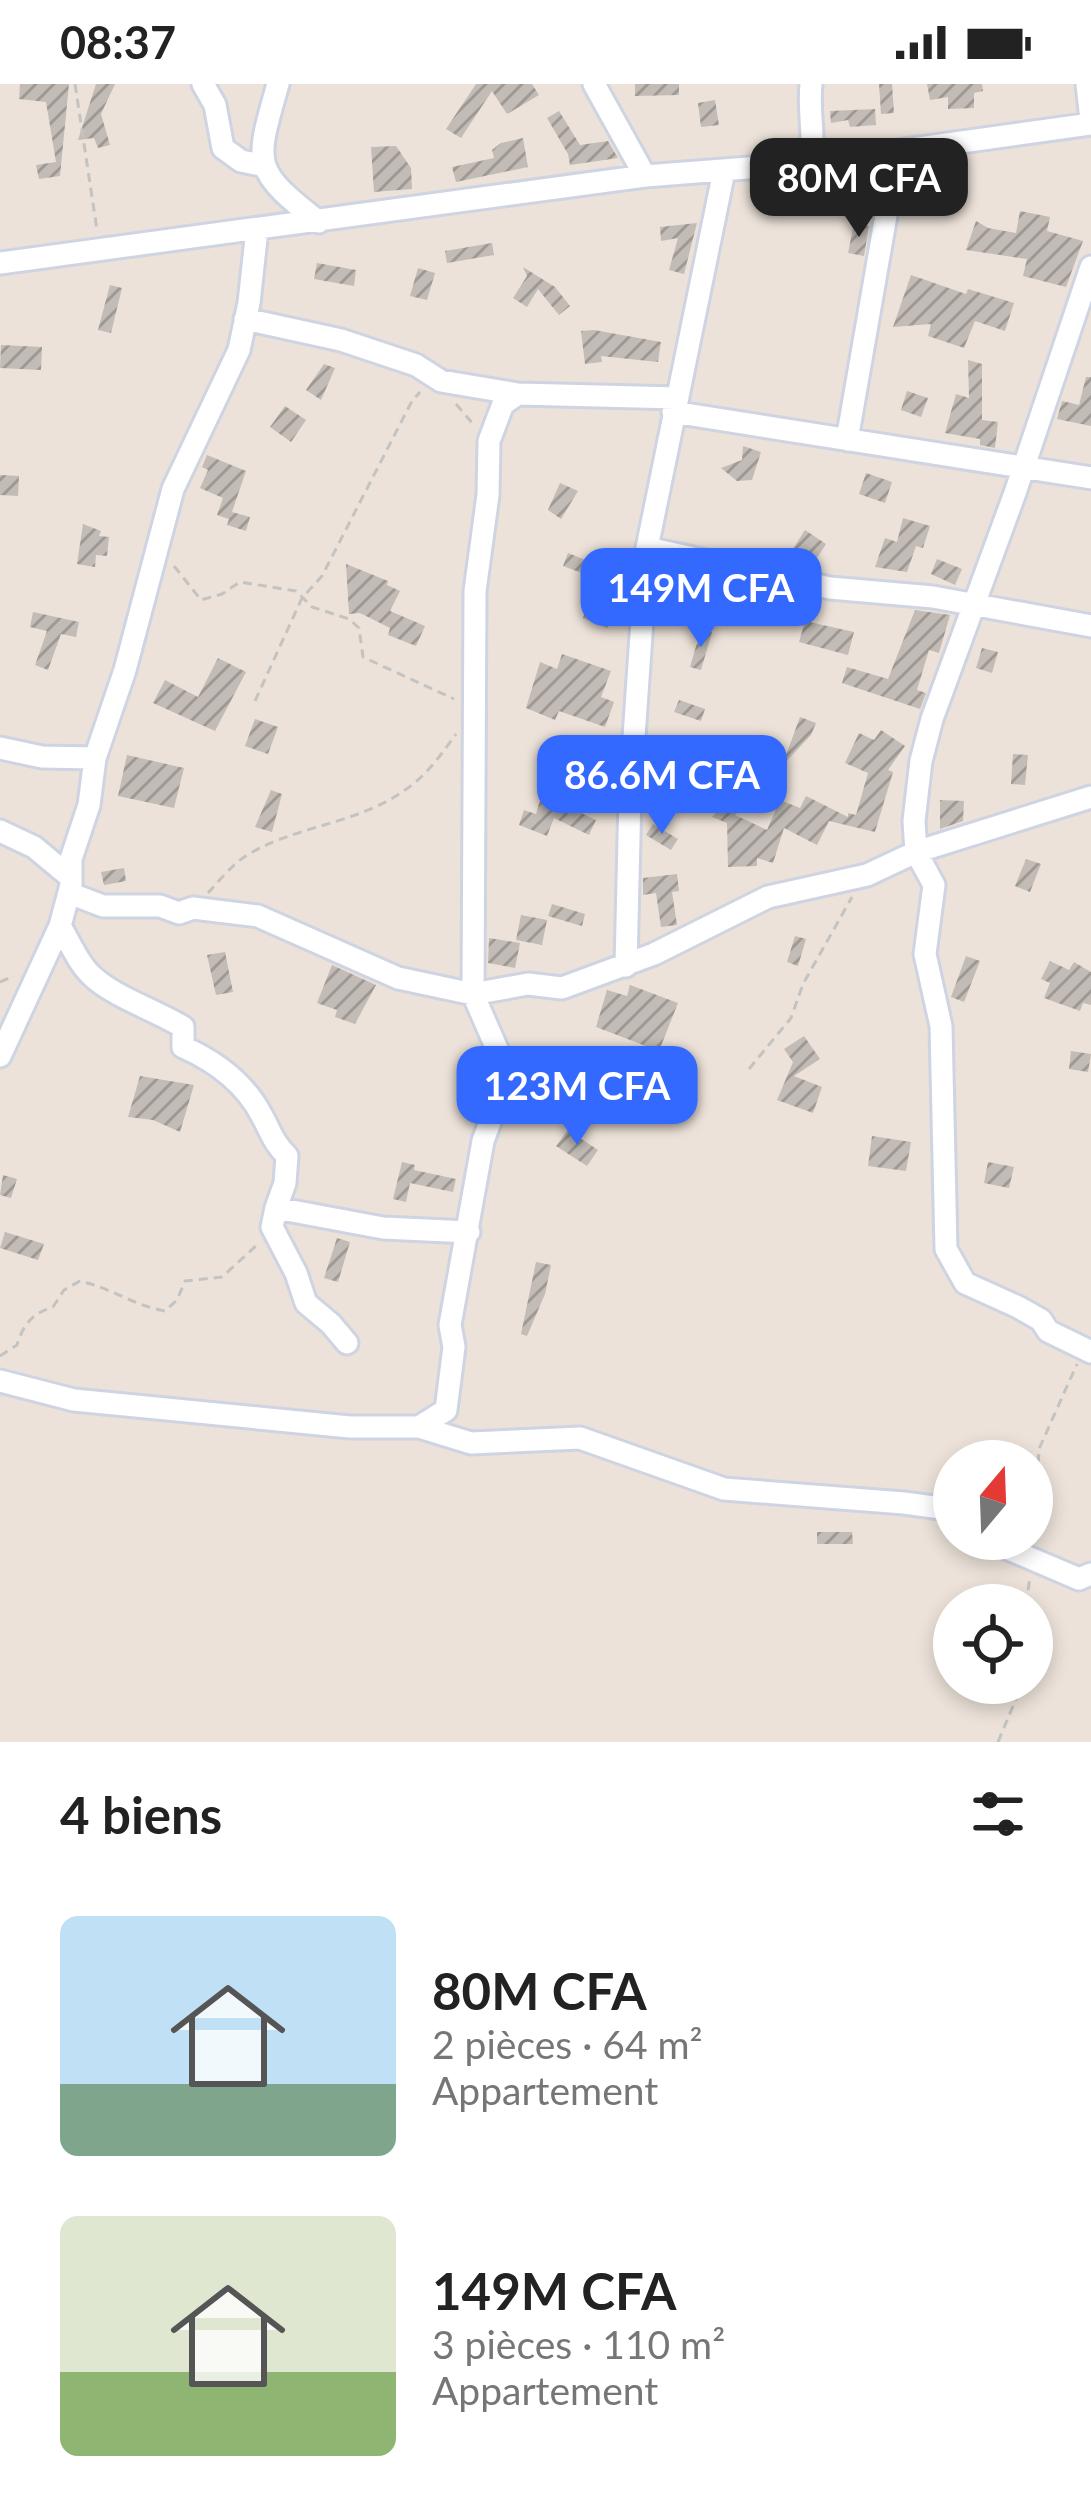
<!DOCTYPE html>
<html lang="fr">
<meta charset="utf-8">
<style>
:root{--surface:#fff;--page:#f2f2f2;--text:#222;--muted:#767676;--accent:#3369ff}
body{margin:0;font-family:Lato,sans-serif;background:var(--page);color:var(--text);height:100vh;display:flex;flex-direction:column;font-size:45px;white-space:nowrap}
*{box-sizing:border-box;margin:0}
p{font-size:39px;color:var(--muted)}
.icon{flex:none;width:66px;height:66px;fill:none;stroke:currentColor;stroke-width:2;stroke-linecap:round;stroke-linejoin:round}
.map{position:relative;height:1658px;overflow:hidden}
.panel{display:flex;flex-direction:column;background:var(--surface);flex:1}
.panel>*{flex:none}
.needle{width:78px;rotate:19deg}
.fabs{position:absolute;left:933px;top:1356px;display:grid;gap:24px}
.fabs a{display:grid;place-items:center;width:120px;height:120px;border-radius:50%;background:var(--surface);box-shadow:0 6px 18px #0003;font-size:60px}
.price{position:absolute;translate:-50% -102px;padding:0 27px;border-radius:24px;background:var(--accent);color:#fff;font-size:39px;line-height:78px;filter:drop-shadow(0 3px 6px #0008)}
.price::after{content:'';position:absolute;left:50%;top:72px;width:36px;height:27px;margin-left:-18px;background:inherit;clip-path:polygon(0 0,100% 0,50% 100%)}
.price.current{background:#222;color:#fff}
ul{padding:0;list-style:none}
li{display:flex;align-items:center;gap:36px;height:300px;padding:0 60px}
li span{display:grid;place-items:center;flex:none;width:336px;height:240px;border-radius:18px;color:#555}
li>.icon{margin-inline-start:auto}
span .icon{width:144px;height:144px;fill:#fffc;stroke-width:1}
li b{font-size:51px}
h2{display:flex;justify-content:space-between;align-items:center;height:144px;padding:0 60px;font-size:51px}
.status{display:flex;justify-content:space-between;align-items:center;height:84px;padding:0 60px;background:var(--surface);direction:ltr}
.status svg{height:33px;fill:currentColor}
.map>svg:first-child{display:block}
.building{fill:url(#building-hatch)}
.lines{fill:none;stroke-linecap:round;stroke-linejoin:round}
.minor-casing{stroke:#ced4e2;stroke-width:27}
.path{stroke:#c3c3c3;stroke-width:3;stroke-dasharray:9 6;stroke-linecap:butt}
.minor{stroke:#fff;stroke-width:21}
</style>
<div class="status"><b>08:37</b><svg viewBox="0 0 49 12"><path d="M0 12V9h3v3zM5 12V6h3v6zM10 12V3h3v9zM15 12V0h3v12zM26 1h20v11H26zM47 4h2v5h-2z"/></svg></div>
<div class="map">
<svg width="1091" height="1658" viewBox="0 0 1091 1658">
<defs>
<pattern id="building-hatch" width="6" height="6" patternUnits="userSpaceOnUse" patternTransform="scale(3)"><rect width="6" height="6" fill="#c3bcb6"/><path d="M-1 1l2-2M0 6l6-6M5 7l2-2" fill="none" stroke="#9e9994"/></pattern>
</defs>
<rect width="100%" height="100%" fill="#ece2d9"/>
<path class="building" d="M20,0H69L60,92L39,95L36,81L56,78L46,18L19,15Z
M96,0H115L101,30L110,61L98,64L94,54L78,56Z
M476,0H532L539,11L507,30L492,7L461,54L446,45Z
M635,0H679V11L635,12Z
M879,0H892L894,29L881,30Z
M927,0H982L983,7L974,9V24L948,25V13L930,16Z
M715,16L719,41L701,43L698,19Z
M875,25L876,41L850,43L848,36L831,39L830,27Z
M559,27L580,61L608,57L618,74L570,81L568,70L547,34Z
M523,54L528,83L456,98L452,83L494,74L492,66L501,59Z
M396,62L411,84L412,105L374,108L371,63Z
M1020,127L1050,133L1047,147L1083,157L1066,203L1023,192L1027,175L966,166L976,137L988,144L1016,149Z
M697,139L684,190L669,186L678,154L661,157L660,143Z
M854,139L869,142L864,172L848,169Z
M492,159L494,171L447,179L445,167Z
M317,179L356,186L354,202L314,195Z
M523,183L555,203L570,222L559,231L538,205L527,223L513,214L527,192Z
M418,184L435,189L427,216L410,212Z
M911,191L966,210L968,205L1014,219L1005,247L975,237L964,264L928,252L931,240L893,243Z
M110,201L122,204L111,249L98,246Z
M594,246L661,258L658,278L601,272L602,278L585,280L581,247Z
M1,261L42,263L41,286L0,284Z
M968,276L982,280V336L998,338L995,364L980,361V355L945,349L956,310L969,314Z
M324,280L335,284L321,316L306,306Z
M1086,293H1091V342L1057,335L1062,317L1079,321Z
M907,307L928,314L921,333L901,326Z
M285,322L306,336L291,358L270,343Z
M743,362L761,368L752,396L737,397L721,384L742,376Z
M207,371L246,387L232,428L250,433L246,447L227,441L229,435L217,431L223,414L200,404L208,386L202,383Z
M866,389L892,398L885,419L859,410Z
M0,391L19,392L18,412L0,411Z
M560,399L578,407L561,435L548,426Z
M903,434L930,442L923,464L916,462L907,488L875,483L885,454L897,458Z
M83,440L101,447L99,452L109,453L107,472L96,471L95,483L77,480Z
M805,446L826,460L812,482L791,468Z
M568,469L619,489L621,471L631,472L629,502H624L607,544L583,534L598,495L563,482Z
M937,475L962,485L955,501L931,490Z
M346,480L388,497L387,501L400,507L390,527L425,542L416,562L388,551L390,544L360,529L349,530Z
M915,526L950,531L939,569L929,566L917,606L926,609L920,625L842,599L847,583L888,595Z
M33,528L79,538L76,553L61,550L48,586L35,581L47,547L30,543Z
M805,537L854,548L848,571L799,558Z
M701,545L712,548L701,586L690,583Z
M982,564L998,568L992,589L976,584Z
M562,570L611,587L601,613L614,618L605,643L559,627L555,636L526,624L540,578L557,585Z
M218,574L246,588L215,647L153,619L165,596L198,613Z
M679,616L705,625L701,637L674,628Z
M800,633L816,639L811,651L782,682Z
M255,635L278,643L268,670L245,662Z
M881,646L905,662L888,686L893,688L875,748L829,737L817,761L784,744L773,779L757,774V782L728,783L727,739L712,733L747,696L759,706L735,731L767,746L780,716L800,724L806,712L848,733V729L856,731L868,689L845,679L859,649L874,656Z
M1013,670L1028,671L1025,701L1011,700Z
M127,671L184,684L174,724L118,712Z
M689,683L703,687L697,707L682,702Z
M271,706L282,710L272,748L255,743Z
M542,710L596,736L589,751L554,734L547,752L519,741L524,726L536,730Z
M940,716L964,717L963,737L940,745Z
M653,740L678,755L671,766L646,751Z
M1026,775L1041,780L1030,808L1015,802Z
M124,784L126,797L104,801L101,788Z
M677,790L679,807L672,808L677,841L661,843L656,809L643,811V794Z
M552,820L585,830L582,842L548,832Z
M521,831L547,836L542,861L516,856Z
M795,852L806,855L798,882L787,878Z
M489,854L520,859L515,884L488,879Z
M225,868L233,908L216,911L207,871Z
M966,872L980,877L964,918L951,913Z
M1050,877L1069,886L1074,878L1091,888V921L1083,919L1080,927L1044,914L1050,899L1041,895Z
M332,881L376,901L355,940L335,933L337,926L317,919Z
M630,901L678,919L659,967L596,943L607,906L627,912Z
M804,952L820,975L794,992L822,1003L813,1029L777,1016L793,978L784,965Z
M1071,967L1091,970L1088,988L1069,985Z
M140,992L194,1001L180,1048L153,1036L128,1033Z
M568,1046L598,1066L587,1082L556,1062Z
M872,1052L911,1058L906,1087L868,1082Z
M402,1078L415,1081L414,1086L456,1095L453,1108L410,1099L406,1118L393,1115Z
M988,1078L1014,1083L1009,1104L984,1099Z
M3,1091L17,1095L11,1114L0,1111Z
M5,1148L44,1160L38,1176L0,1164Z
M337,1154L350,1158L338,1198L324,1194Z
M536,1178L551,1181L545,1210L527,1252L521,1250Z
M817,1448H852L853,1460H817Z
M967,1599H998L1008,1601L1005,1613L966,1605Z"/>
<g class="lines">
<g class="minor-casing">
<path id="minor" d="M203,0L215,21L223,64L241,77L261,81
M278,0C255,81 251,85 319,138
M594,0L645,92
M811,0C808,28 815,52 811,79
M1087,0L1091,36
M0,179L645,92L811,79L1091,40
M1091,183L1015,409L932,635L921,677L914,737L916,768L934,801L925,870L941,942L946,1165L965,1199L1018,1223L1041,1236L1048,1247L1091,1268
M245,235L341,256L416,281L441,297L518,310L678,314
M673,328L1091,394
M847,356L897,68
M647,464L830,504L933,513L1091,542
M0,664L42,673L95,674
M0,747L34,763L69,792
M69,809L103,822H160L179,829L193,824L258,832L398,894L473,910L528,900L562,904L654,870L768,813L867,791L916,768L1091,713
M60,842C70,858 78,879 91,891C112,912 155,926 183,943V963C217,978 245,999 262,1032C271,1048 273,1058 287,1072L285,1099L276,1124L383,1144L469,1148
M626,882L630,711L647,464L724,87
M0,972L60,842L71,801V775L89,721L95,674L125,586L173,405L239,266L249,219L257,145
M276,1124L272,1143L296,1189L306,1219L331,1240L347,1259
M0,1297L74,1316L350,1343H419L471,1359L580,1354L724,1405L904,1419L941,1424L954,1433
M419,1343L446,1326L454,1263L450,1241L483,1057L501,1008L504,981L473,910L475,507L488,411L489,357L503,320L518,310
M985,1455L1079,1495L1091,1490"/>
</g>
<path class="path" d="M75,0L97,146
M456,320L473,340
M174,482L201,516L222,510L240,498L296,507L312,523L349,535L359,544L363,573L454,615
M255,617L302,514L322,492L412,317L420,308
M208,809C220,796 233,779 249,770C298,741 358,740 405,706C426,692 441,671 456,650
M0,898L14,892
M749,985L791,934L803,900L852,813
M0,1272L17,1261C23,1241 32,1229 53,1223L64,1206L80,1197C111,1204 135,1222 165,1227L177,1216L185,1197L222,1193L257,1161
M1034,1454L1039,1365L1077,1280
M1026,1521L1030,1493
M998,1658L1018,1610V1599"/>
<use href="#minor" class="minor"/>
</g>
</svg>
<div class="fabs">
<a><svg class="needle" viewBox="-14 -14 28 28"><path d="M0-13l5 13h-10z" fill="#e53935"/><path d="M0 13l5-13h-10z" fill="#767676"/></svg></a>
<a><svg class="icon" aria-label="locate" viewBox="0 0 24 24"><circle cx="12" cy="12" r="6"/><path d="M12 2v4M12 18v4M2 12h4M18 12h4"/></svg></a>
</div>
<b class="price current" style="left:859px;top:156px">80M CFA</b>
<b class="price" style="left:701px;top:566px">149M CFA</b>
<b class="price" style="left:662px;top:753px">86.6M CFA</b>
<b class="price" style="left:577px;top:1064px">123M CFA</b>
</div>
<section class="panel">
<h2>4 biens<svg class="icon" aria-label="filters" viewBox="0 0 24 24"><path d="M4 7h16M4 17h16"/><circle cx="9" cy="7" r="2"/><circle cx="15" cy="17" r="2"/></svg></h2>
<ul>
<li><span style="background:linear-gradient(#bfe0f5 70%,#7fa58c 0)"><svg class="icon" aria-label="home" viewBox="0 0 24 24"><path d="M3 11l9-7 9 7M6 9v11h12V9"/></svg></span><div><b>80M CFA</b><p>2 pièces · 64 m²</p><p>Appartement</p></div></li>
<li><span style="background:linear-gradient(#dfe7d0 65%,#8fb573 0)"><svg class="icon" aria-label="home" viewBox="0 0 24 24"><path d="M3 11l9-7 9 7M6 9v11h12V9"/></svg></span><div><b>149M CFA</b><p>3 pièces · 110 m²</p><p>Appartement</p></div></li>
</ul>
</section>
